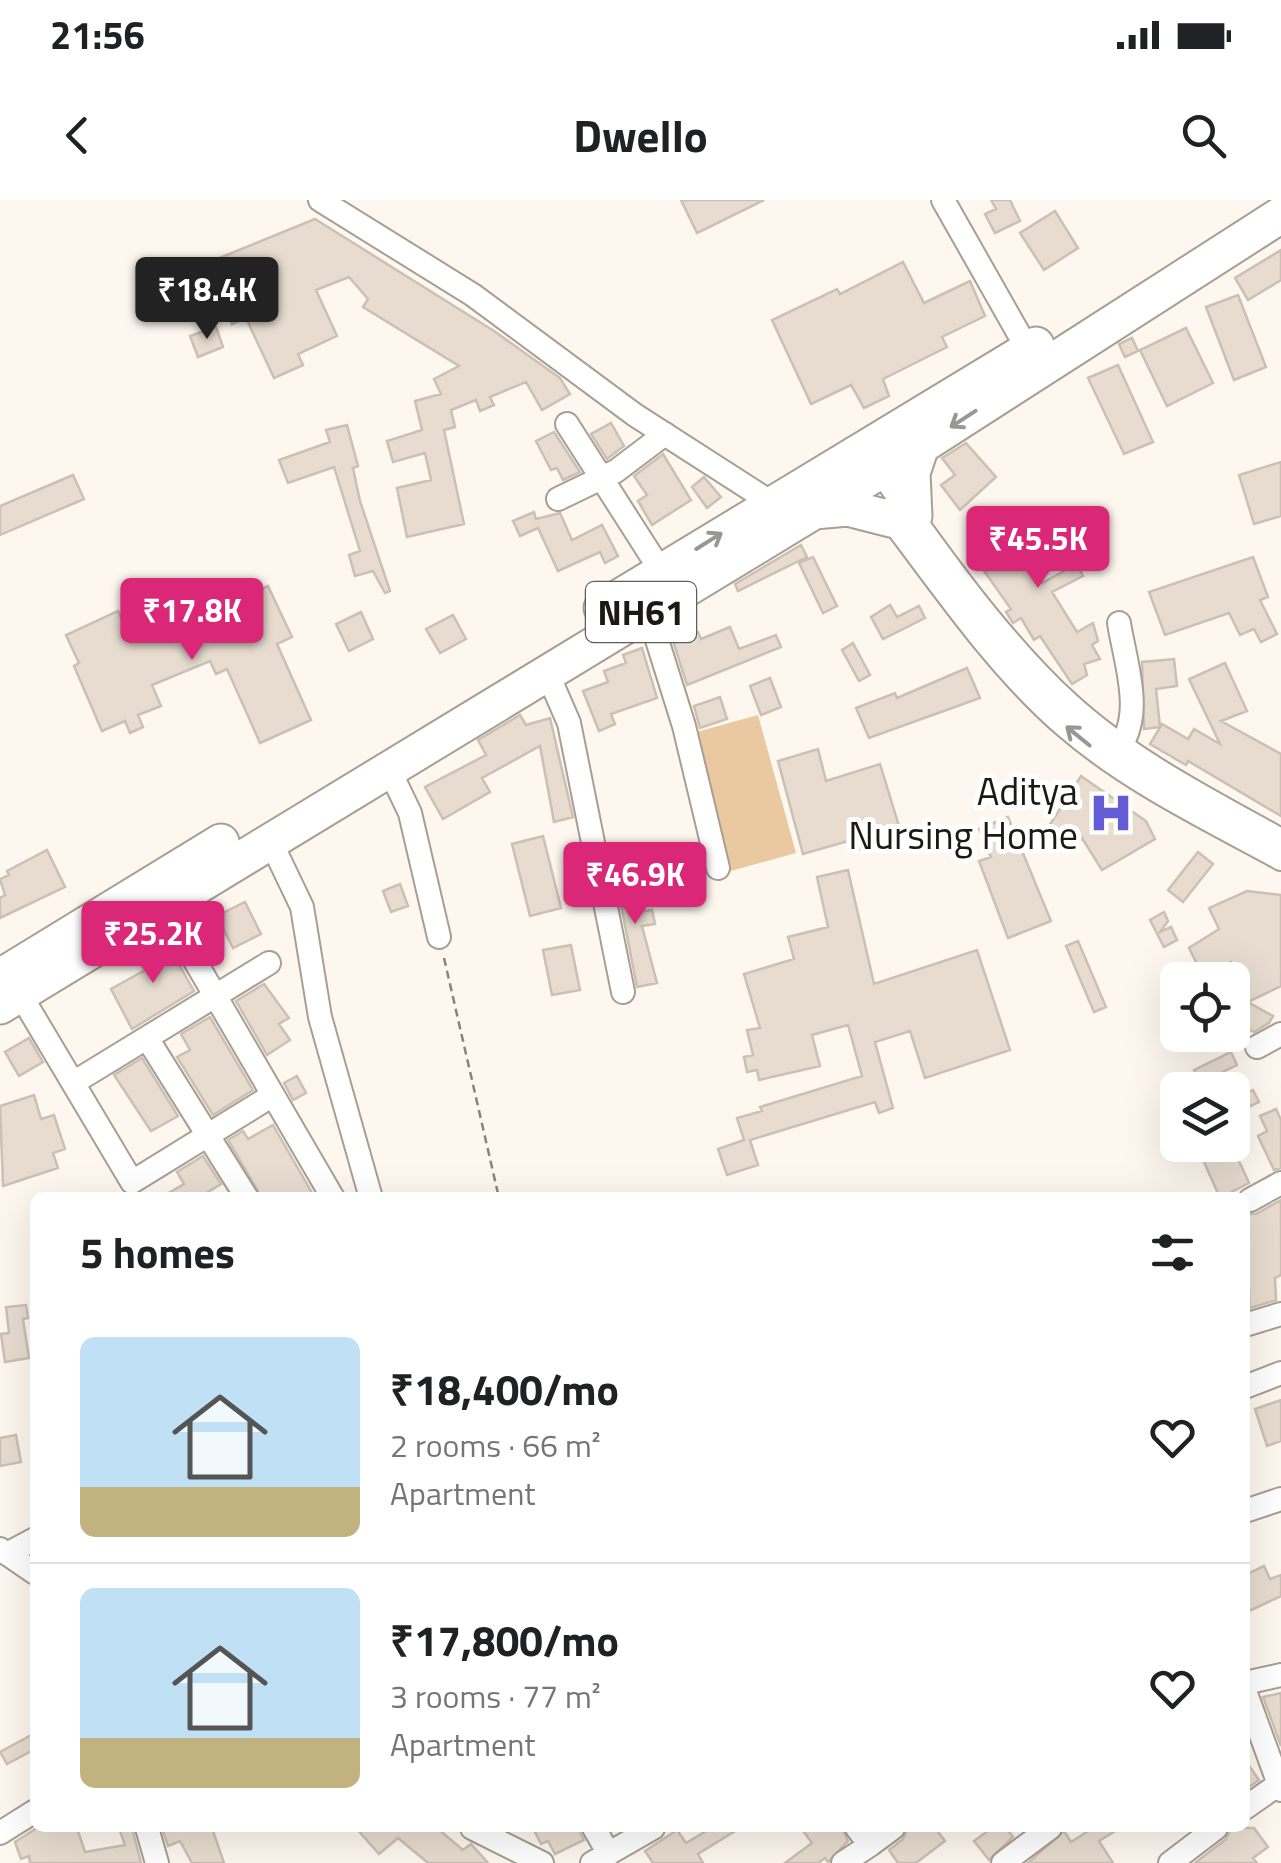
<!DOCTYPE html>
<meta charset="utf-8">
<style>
:root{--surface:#fff;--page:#f2f2f2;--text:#202124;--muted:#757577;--line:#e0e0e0;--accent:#db2777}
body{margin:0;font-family:"Titillium Web",sans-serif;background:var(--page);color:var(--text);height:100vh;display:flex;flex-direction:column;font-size:38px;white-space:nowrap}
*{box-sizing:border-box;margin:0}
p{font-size:32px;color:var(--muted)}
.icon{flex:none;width:55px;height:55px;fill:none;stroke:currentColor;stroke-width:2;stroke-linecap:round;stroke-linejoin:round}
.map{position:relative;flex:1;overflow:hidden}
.drawer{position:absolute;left:30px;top:992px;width:1220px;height:640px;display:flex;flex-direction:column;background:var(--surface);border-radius:15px;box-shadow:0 10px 40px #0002}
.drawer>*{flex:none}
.controls{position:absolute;left:1160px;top:762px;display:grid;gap:20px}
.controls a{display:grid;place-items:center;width:90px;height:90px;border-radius:15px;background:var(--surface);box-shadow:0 10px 40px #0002;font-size:50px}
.price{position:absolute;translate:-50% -85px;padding:0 22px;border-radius:10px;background:var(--accent);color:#fff;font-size:32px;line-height:65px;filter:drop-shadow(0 2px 5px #0008)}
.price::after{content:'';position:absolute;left:50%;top:60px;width:30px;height:22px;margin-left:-15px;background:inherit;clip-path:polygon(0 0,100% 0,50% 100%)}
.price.active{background:#222;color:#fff}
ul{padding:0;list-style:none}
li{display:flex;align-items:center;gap:30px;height:250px;padding:0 50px}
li+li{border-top:2px solid var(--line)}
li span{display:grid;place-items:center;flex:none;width:280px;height:200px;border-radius:15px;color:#555}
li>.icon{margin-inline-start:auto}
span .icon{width:120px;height:120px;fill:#fffc;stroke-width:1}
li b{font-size:42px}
h2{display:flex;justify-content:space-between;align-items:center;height:120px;padding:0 50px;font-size:42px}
.status{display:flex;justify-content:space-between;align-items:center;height:70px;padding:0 50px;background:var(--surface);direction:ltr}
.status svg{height:28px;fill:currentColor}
header{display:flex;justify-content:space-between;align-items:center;height:130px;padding:0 50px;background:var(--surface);font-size:45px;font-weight:700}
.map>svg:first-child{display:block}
.green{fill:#eac8a0}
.building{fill:#e7dccf;stroke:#cbc0b4;stroke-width:2.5}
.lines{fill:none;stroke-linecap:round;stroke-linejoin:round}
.minor-casing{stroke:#a89e92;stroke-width:26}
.highway-casing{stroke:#a89e92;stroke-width:39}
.path{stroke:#89837d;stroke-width:2.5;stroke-dasharray:8 5;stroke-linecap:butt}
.minor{stroke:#fff;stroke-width:22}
.highway{stroke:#fff;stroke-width:35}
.oneway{stroke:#999795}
.labels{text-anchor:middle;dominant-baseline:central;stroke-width:10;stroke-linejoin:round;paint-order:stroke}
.shield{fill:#fff;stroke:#605d5a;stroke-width:2.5}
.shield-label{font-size:35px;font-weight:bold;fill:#1c1813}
.poi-label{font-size:38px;fill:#1c1813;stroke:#fff;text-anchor:end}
</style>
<div class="status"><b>21:56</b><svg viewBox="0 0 49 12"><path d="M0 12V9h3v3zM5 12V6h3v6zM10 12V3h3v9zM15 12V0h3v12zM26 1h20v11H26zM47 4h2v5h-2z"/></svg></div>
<header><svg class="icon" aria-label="back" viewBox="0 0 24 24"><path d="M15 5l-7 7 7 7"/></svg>Dwello<svg class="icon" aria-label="search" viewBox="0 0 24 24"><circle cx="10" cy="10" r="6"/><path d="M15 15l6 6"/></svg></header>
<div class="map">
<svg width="1281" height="1663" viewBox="0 0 1281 1663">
<rect width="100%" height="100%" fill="#fef7ef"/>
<path class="green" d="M758,515L796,653L731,671L693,533Z"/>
<path class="building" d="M681,0H764L697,33Z
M991,0H1010L1020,21L995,33L985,14L996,9Z
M1055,11L1078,48L1044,70L1020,33Z
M315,19L494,131L560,178L570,194L542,210L526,182L490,197L494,205L480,211L476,200L451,210L455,227L444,230L464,324L407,337L397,288L431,280L425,253L393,262L387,241L422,230L415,201L441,194L434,179L459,166L363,107L368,99L349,77L316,90L337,136L298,154L303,165L274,178L246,118L232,124L207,63Z
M1281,50V80L1248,100L1235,78Z
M903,62L924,103L970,81L985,116L942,137L947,147L883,179L889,196L864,208L851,185L811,204L772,120L837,89L840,94Z
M1238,95L1266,167L1234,180L1206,107Z
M216,127L223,147L198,157L190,136Z
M1186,128L1213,183L1167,206L1140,150Z
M1132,138L1138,151L1125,157L1119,144Z
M1118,165L1153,242L1124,254L1088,178Z
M611,223L624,246L607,259L591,234Z
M347,225L358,266L353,268L360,301L390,391L385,393L373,371L355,376L349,355L360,351L334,267L288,283L279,260L330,242L326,230Z
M554,232L580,272L563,280L557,268L551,270L536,241Z
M966,243L996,277L960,310L941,285L955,275L942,258Z
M663,254L691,300L652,325L638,301L647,295L634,276Z
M1281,262V316L1254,324L1239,275Z
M73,275L84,299L0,335V306Z
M704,277L721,297L707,308L692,287Z
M1053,311L1067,337L1028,358L1042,383L1077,364L1083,376L1052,392L1077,432L1093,423L1098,441L1092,445L1100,459L1084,464L1087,475L1072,484L1040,436L1034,440L1021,418L1013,423L1006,412L1011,409L970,351L1007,327L1030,323Z
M534,312L536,319L560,313L572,340L602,325L618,356L605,363L600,352L558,371L538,328L520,336L513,321Z
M801,345L807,357L738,391L735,384Z
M813,357L837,406L823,413L799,363Z
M1253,357L1268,397L1260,400L1277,434L1261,442L1254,429L1240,435L1229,413L1165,435L1149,392Z
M268,386L292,437L277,444L311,520L260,543L227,469L216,474L210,461L152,485L161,506L138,515L143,527L130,533L125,521L102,531L74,466L79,463L66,435L118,411L129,435L181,414L184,423Z
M890,405L897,417L919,406L925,418L883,439L871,417Z
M361,412L373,439L349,451L336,424Z
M453,415L466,439L440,453L426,429Z
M730,427L739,449L776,435L781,447L687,485L673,441L698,432L701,439Z
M853,443L870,475L859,481L842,450Z
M642,448L657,498L611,514L615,524L599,531L583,491L608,482L604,471L626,463L623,455Z
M1174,459L1177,486L1156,489L1160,527L1144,529L1142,462Z
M1225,463L1247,511L1221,521L1281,554V616L1188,561L1186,565L1150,544L1162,524L1188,539L1194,529L1220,544L1189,479Z
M967,468L980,498L869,538L856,508L895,493L897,498Z
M770,478L781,507L761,515L750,486Z
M720,497L727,519L700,528L694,506Z
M520,515L526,525L550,518L573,617L554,622L540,546L482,578L490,592L443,619L425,587L486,555L478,540Z
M818,549L826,581L880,564L902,636L852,652L848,641L803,654L778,561Z
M1081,576L1146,621L1155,639L1102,670L1082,638L1074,647L1049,626Z
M1008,617L1051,721L1008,738L979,661L991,657L979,629Z
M543,636L561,708L530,716L512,644Z
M47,650L65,687L0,718V698L5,695L0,679L9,675L7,671Z
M1198,652L1213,664L1183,702L1168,690Z
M627,661L639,712L652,710L655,724L642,726L657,783L637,787L613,664Z
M848,670L874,784L977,750L1010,850L925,878L910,831L875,842L893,908L879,913L875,902L750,940L758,965L727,975L718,949L744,940L737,918L762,911L760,907L862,876L848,825L812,835L820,866L759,880L757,870L747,872L744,857L753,855L747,830L760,828L744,774L794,759L788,737L828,727L817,677Z
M400,684L408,706L391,712L383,691Z
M1247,691L1281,695V786L1250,801L1231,762L1193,780H1178L1175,789L1170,778L1197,764L1189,748L1219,729L1209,708Z
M245,702L261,734L233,748L217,716Z
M1164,712L1168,721L1160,732L1171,727L1177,740L1164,747L1150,720Z
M165,740L194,791L132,829L111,789L145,770L137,756Z
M1078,741L1106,807L1094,812L1066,746Z
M571,745L580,790L552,795L543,750Z
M264,784L289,818L279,824L290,840L267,855L236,801Z
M1244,800L1273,816L1269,823L1254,832L1234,821Z
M210,817L253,890L213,915L177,857L190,850L181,834Z
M29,838L43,862L19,876L5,852Z
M1231,852L1237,865L1200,883L1194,870Z
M142,858L178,916L151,931L114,875Z
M297,876L306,893L293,900L284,883Z
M1253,890L1259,902L1232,915V901Z
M34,895L41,919L54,915L65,949L53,953L58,968L3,986L0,906Z
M1276,909L1281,920V968L1274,970L1258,936L1267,931L1260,916Z
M273,925L315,998H262L228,940L243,931L248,939Z
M1233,948L1249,983L1220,998L1204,962Z
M203,956L221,984L198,998H160L184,984L177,972Z
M1281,1000V1075L1275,1078L1276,1100L1250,1108L1245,1014H1256Z
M26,1105L28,1118L23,1119L29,1158L5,1162L1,1134L9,1133L6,1107Z
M1281,1200V1241L1267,1246L1255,1209Z
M16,1235L21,1262L0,1266V1238Z
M1264,1366L1270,1379L1281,1375V1396L1245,1413V1375Z
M1281,1493V1546L1263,1497Z
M35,1533V1549L7,1564L0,1552Z
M1245,1560L1259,1580L1245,1590Z
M37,1628H77L85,1652L125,1645L119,1628H132L141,1663H30L29,1656L21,1659L15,1642Z
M162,1628H212L224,1663H192L180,1641L168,1646Z
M356,1628H437L463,1650L471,1644L488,1663H428L398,1638L379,1654Z
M533,1628H578L584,1640L555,1654L548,1641L541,1644Z
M711,1628H740L698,1654L703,1663H653L645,1651L677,1630L686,1643Z
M801,1628H842L848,1641L828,1662L825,1658L818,1663H785L812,1643Z
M908,1628H935L945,1641L916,1663H898L889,1650L903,1639Z
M992,1628H1006L1013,1637L989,1660L974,1641Z
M1093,1628H1120L1099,1641L1113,1663H1028L1064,1631L1071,1642Z
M1231,1628H1254L1268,1647L1253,1658L1257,1663H1195L1226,1639Z"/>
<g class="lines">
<g class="minor-casing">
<path id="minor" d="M320,0L473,95L635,215L772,303
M943,0L1028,150
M567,224L661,371
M872,260C928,339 998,440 1069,504C1130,560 1209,600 1281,640
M558,299L616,271L665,234
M884,310C941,384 995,466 1066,527C1130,582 1208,619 1281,659
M647,408L684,526L718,668
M546,470L569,523L623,792
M1115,554C1146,517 1126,467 1119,423
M388,567L410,613L439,737
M270,640L302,707L320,817L371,998
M163,706L333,998
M20,794L132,982L273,895
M147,838L247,998
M1257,847L1281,834
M73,883L269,763
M1250,1000L1281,983
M1245,1125L1281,1114
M1245,1187L1281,1173
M1245,1311L1281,1299
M0,1349L35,1373
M7,1354L35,1339
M1245,1483L1281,1475
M1245,1491L1281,1590
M1245,1608L1279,1584
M147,1628L157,1663
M472,1628L542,1663
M594,1628L609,1654
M0,1633L35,1611
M870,1645L893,1628
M592,1663L653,1628
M843,1663L870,1645L857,1628
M1003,1663L1050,1628
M1170,1663L1216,1628"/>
</g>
<g class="highway-casing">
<path id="highway" d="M814,311L848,308L891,319
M914,316L912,273L921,246
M602,408L1036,145
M0,777L221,642
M0,806L921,246L1281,15"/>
</g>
<path class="path" d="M444,758L499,998"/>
<use href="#minor" class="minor"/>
<use href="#highway" class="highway"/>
</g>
<defs><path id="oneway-shaft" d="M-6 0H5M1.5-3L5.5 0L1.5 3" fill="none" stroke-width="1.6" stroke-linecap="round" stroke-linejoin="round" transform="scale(2.5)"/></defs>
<g class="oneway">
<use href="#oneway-shaft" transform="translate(963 219) rotate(147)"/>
<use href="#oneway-shaft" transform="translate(709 341) rotate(-32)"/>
<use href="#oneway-shaft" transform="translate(1078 536) rotate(-141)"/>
</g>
<defs>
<g id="hospital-bare" transform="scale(3.45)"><path d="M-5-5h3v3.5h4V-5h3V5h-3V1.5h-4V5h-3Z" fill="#645cd5" stroke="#fff" stroke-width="2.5" paint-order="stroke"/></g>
</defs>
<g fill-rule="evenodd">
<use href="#hospital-bare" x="1111" y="613"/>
</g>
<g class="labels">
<rect class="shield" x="586" y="382" width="110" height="60" rx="8"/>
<g class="shield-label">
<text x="641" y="412">NH61</text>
</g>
<g class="poi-label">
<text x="1078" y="591">Aditya<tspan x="1078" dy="44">Nursing Home</tspan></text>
</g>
</g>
</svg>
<div class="controls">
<a><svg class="icon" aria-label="locate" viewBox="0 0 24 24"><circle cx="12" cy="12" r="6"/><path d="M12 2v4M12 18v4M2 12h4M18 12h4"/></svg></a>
<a><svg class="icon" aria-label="layers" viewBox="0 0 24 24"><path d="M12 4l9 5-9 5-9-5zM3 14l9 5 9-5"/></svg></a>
</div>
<b class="price active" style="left:207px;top:142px">₹18.4K</b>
<b class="price" style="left:1038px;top:391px">₹45.5K</b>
<b class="price" style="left:192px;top:463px">₹17.8K</b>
<b class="price" style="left:635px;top:727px">₹46.9K</b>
<b class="price" style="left:153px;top:786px">₹25.2K</b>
<section class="drawer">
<h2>5 homes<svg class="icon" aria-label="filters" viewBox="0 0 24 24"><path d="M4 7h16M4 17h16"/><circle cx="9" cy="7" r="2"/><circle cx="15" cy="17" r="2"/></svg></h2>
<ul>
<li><span style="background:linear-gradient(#bfe0f5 75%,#c2b280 0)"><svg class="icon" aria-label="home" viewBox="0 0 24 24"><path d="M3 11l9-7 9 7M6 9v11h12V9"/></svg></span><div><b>₹18,400/mo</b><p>2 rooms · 66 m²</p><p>Apartment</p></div><svg class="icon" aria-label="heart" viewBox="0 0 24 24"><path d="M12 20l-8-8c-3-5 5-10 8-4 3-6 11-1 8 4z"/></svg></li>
<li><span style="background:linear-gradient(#bfe0f5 75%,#c2b280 0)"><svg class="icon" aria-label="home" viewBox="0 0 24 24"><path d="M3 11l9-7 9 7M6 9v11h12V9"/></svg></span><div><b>₹17,800/mo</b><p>3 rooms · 77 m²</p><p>Apartment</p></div><svg class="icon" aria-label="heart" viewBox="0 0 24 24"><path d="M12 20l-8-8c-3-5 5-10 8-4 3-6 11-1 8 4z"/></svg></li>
</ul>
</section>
</div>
